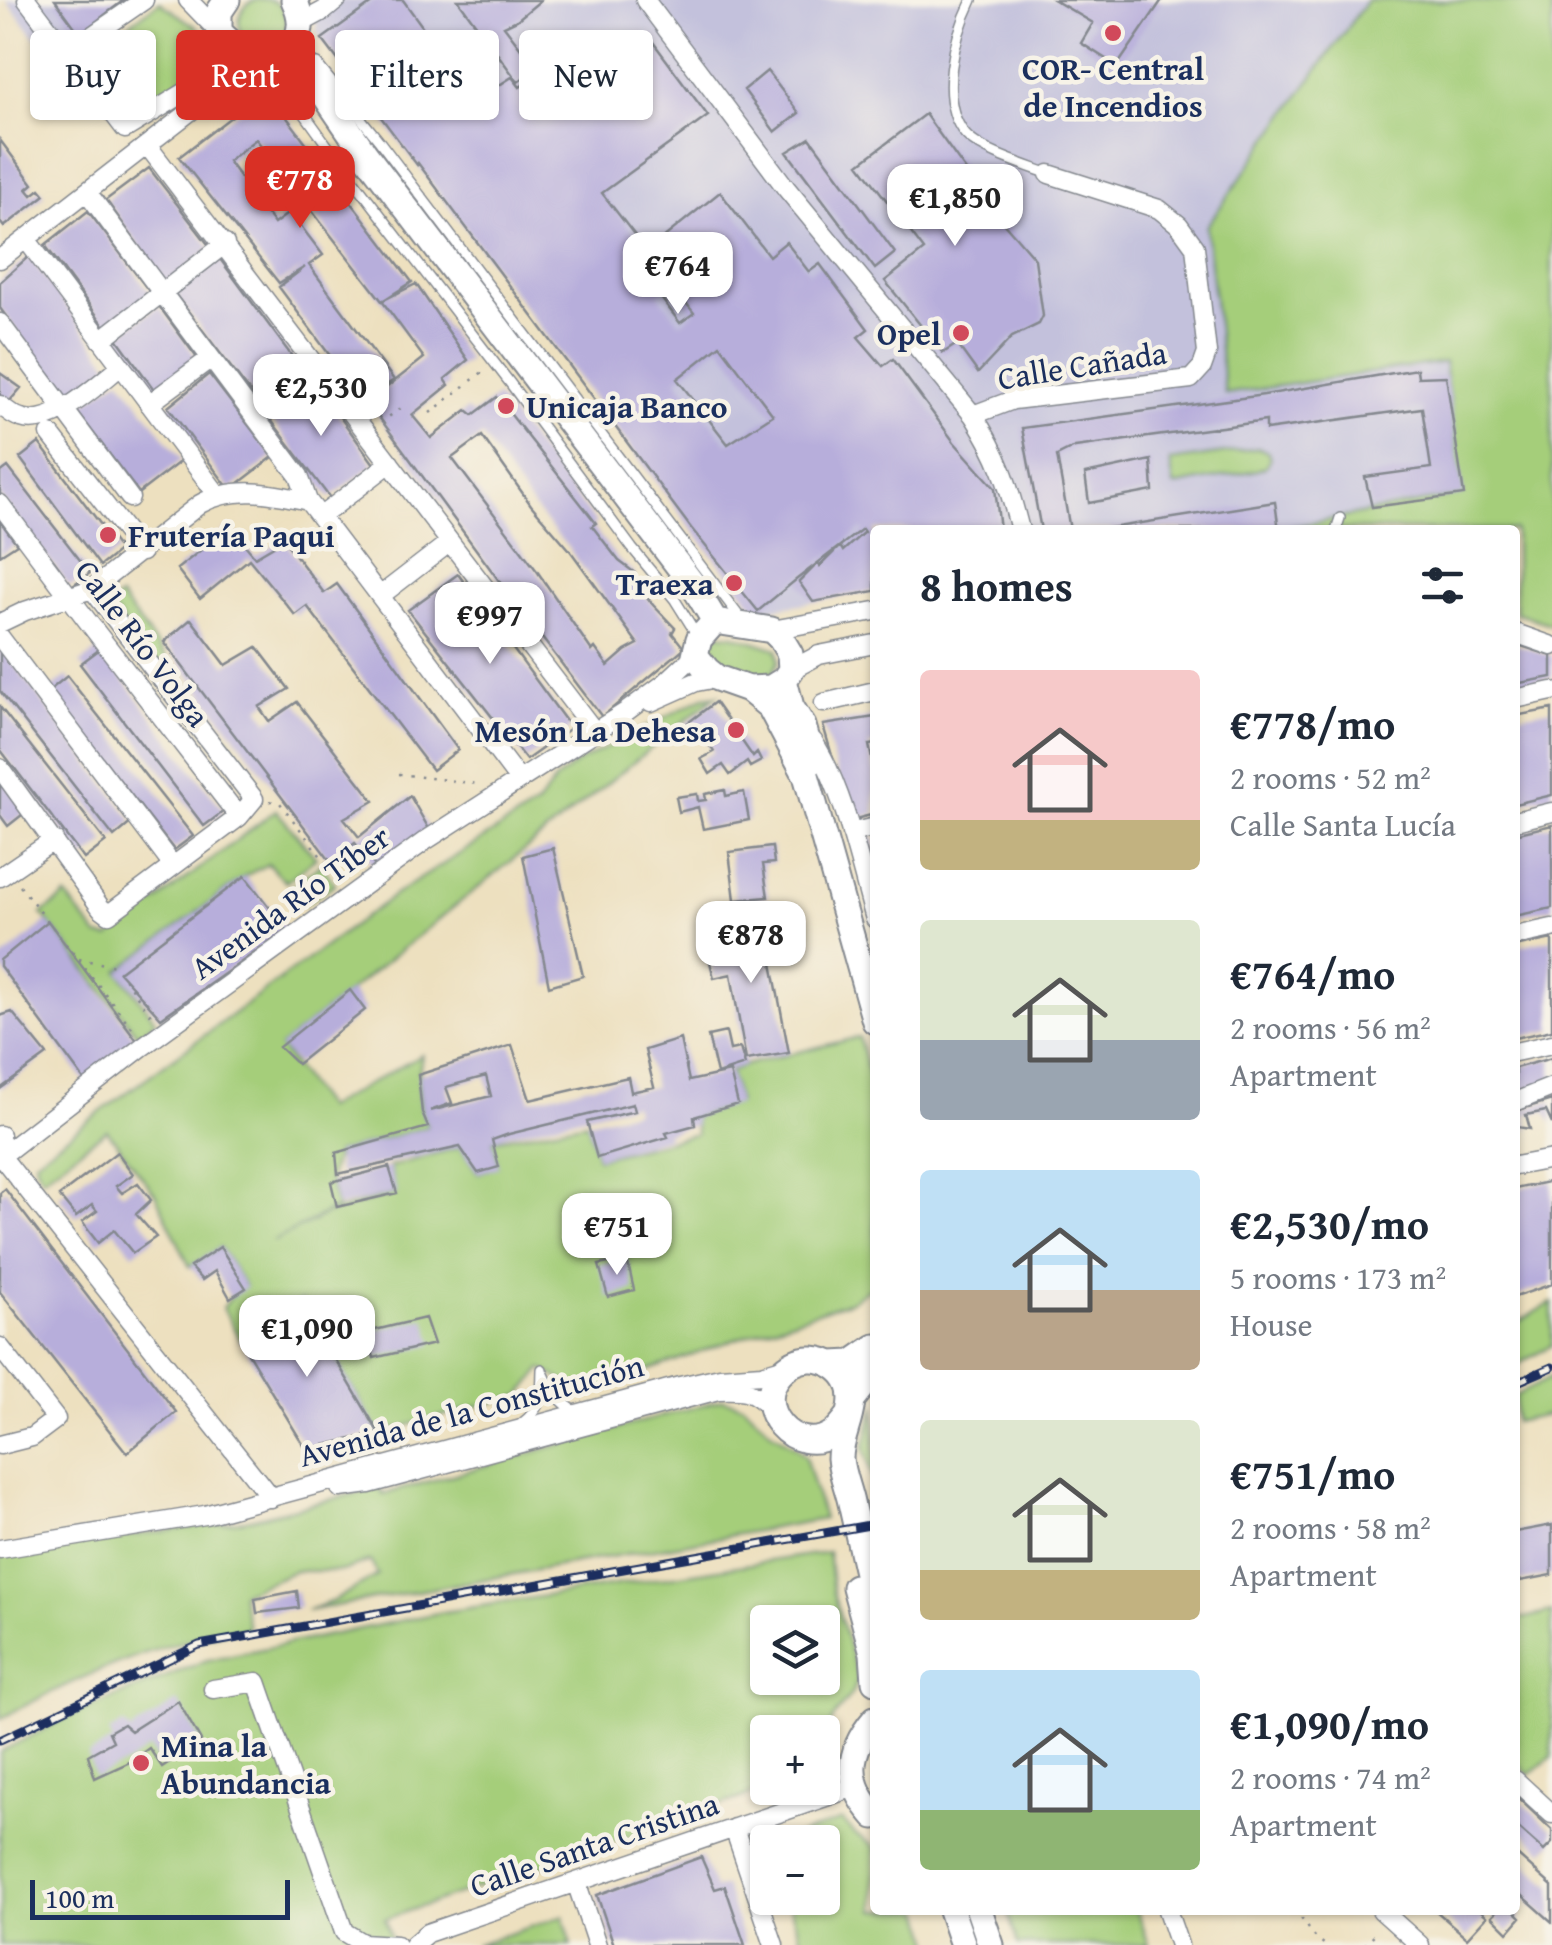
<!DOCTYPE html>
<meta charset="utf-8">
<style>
:root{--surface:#fff;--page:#f6f6f7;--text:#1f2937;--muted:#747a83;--accent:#d93025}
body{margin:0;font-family:"Gentium Book Plus",serif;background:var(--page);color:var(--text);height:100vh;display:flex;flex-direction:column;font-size:38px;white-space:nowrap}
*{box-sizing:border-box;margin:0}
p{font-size:32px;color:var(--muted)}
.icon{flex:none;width:55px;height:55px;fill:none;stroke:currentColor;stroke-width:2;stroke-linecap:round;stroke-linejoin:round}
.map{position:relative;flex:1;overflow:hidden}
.drawer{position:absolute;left:870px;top:525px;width:650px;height:1390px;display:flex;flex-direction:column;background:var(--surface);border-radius:10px;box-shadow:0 2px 8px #0004}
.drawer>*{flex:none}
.banner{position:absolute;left:30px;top:30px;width:690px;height:90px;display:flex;gap:20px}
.tools{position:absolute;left:750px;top:1605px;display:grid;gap:20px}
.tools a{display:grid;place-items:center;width:90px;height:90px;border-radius:10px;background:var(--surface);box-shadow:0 2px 8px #0004;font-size:50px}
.scale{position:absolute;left:30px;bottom:25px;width:260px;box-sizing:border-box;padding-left:10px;border:5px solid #1b2f5e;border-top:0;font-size:28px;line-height:35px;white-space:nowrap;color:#1b2f5e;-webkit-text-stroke:8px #f7f3e8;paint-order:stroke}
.price{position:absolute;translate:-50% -85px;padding:0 22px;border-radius:20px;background:#fff;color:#222;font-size:32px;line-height:65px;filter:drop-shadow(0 2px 5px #0008)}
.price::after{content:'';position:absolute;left:50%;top:60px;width:30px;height:22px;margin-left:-15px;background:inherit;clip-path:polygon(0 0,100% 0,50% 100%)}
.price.on{background:var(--accent);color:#fff}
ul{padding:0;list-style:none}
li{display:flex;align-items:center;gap:30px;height:250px;padding:0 50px}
li span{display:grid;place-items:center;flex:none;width:280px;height:200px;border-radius:10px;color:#555}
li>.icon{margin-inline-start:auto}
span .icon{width:120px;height:120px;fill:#fffc;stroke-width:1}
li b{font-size:42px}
h2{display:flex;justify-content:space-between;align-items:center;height:120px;padding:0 50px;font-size:42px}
.chip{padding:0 35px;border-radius:10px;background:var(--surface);box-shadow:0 2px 8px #0004;font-size:35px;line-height:90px}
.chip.on{background:var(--accent);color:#fff}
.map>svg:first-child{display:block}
.industrial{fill:#c3c1dc}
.green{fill:#a5ce7a;stroke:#607e6c;stroke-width:2.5;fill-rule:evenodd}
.building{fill:#b7aedb;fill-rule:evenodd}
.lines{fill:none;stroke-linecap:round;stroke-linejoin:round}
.lane-casing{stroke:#84888e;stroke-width:12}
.street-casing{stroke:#84888e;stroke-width:21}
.secondary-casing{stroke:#84888e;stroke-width:29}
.path{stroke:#84888e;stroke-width:2.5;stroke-dasharray:2.5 8;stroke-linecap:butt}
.lane{stroke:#fff;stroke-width:9}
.street{stroke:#fff;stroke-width:18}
.secondary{stroke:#fff;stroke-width:25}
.rail-casing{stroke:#1b2f5e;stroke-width:9}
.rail{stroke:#f7f3e8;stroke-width:5;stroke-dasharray:15;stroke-linecap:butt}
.poi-dot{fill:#d1495b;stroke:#f7f3e8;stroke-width:4}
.labels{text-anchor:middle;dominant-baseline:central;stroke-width:9;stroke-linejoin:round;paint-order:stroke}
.poi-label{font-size:32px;font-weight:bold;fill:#1b2f5e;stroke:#f7f3e8;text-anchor:end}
.street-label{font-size:32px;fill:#1b2f5e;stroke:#f7f3e8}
</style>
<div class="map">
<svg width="1552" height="1945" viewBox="0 0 1552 1945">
<rect width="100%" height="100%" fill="#f7f3e8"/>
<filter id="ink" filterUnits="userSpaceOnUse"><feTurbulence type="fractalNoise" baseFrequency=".01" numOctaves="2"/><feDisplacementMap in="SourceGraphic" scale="20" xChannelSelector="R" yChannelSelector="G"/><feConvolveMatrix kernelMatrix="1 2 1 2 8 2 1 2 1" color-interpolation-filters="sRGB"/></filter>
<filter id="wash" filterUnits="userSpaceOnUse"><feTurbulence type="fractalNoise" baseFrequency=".0048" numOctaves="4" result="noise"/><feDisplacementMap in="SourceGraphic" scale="40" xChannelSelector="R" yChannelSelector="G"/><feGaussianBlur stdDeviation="2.25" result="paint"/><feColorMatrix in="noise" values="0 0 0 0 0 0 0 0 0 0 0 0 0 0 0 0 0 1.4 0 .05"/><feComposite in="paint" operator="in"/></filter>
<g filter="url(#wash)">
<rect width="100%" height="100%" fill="#ede0bf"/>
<path class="industrial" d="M6,0H118L48,54Z
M314,0H1367L1206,227L1226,394L1443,362L1464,495L1277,530H875L813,602L758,611L691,528L317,32Z"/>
<path class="green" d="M239 23a24 24 0 1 1 48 0a24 24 0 1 1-48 0Z
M1367,0L1552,2V625L1515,612V530H1277L1463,494L1444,362L1225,394L1206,227Z
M159,2L195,26L214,46L212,64L143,107L94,50Z
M1259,448L1268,452L1270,458L1265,467L1257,470L1174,486L1170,461Z
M120,597L247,764L237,772L109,604Z
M718,634L734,635L777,649L779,661L770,677H753L713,664L709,648Z
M717,695L280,1047L325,1108L422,1055C417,1079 418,1104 428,1127L336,1153L329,1179L337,1207L272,1242L329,1213L396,1193L389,1167L460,1147L478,1173L498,1166L492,1140L587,1122L597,1158L696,1134L694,1117L738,1103L730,1072L745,1065L859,1037L875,1098V1284L851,1301L753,1333L585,1393L542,1369L521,1395L379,1433L301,1301L240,1340L223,1308L230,1298L245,1287L220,1247L190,1267L155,1194L107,1130L42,1178L36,1167L35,1160L396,894L537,805L556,779L577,763L704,697Z
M276,810L316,858L286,882L268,864L245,876L119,971L156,1021L138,1035L42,914L66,896L98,936L109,938Z
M320,864L335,884L304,905L291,887Z
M1552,1303V1345L1515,1366V1324Z
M1552,1377V1414L1515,1422V1396Z
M723,1399L743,1405L772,1432L797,1448L805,1456L823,1519L306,1611L333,1601L378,1575L370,1561L342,1571H295L241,1593L248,1628C161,1640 76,1677 0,1719V1554L246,1520L378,1488L384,1494Z
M875,1405V1486L864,1448Z
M828,1552L833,1593L858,1678C854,1698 836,1708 829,1727C826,1734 824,1743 823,1751L822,1732H768V1788H770L385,1919L393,1945H0V1752L76,1713L207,1660L443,1612ZM768,1622H822V1678H768Z
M1552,1612V1757L1529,1775L1515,1762V1620Z
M842,1820L855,1834L875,1847V1910H922L933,1945H803L787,1898H822V1842H778Z
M1007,1910H1137L1149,1945H1018Z
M563,1916L572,1945H475Z"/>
<g id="blocks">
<path class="building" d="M55,0H124L80,34Z
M376,0H403L435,44L447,34L490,91L512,77L520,87L523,85L546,116L650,38L708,116L602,193L647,251L720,192L769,256L786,242L809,272L820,264L868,329L858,337L883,366L893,359L954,442L995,488L1000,530H875V591L813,602L799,582L818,563L820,566L840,546L843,551L864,532L862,529L819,562L797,579L758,611L691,528L418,163L417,165L322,39ZM671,284L694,313L680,323L658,294ZM720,345L773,415L728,444L677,379Z
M458,0H541L517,20L504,26L536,68L518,82Z
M1054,0H1162L1117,66L1081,43L1093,23Z
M767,71L799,113L775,132L744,90Z
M266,90L412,282L382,301L256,139L228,161L274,224L290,212L323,255L309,265L394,380L363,400L279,287L305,267L279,283L179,157Z
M925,114L1002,221L1035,259L1043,316L1039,324L1012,337L978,373L957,344L943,353L885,281L924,250L859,164Z
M810,138L895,253L875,269L787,152Z
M0,140L33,184L27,189L32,195L40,189L45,195L4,227L0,222Z
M149,168L211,248L167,285L106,200Z
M88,211L152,295L107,329L45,245Z
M29,256L110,365L65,399L0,308V282Z
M220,259L302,370L259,404L175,294Z
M416,284L468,360L445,379L449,385L412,415L431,438L467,410L473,415L497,397L596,523L592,526L619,561L635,573L632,577L653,605L675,628L672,633L684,648L602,717L508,593L368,402L424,358L382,301ZM482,436L531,505L569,549L638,644L625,651L608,666L595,648L592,651L537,571L452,458Z
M159,306L200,362L158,395L116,337Z
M1417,369L1418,377L1446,376L1464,495L1372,507L1365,477L1431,468L1422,408L1266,430V421L1075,447L1057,456L1070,530H1041L1022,428L1264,395Z
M0,373L21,388L8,403L0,397Z
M209,374L273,457L230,490L168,407Z
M120,378L182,460L139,493L76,410Z
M313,380L374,464L330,498L268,416Z
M39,443L120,550L100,566L20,458Z
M1151,460L1153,491L1089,503L1085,474Z
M8,467L90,573L70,587L0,496V473Z
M1275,502L1279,530H1110V528Z
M0,521L17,544L0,555Z
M230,527L255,557L284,540L324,593L337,584L458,750L432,770L307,606L295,615L249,559L200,599L177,569Z
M458,574L571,728L526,760L408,610Z
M191,619L226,665L257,647L289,689L259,707L269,721L297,702L374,801L344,818L359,837L410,796L429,829L381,873L355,843L331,862L164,642Z
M1515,644L1552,656V677L1515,684Z
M0,646L133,821L114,837L0,691Z
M100,649L224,811L204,826L80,664Z
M67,676L193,836L174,850L50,690Z
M715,702L753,757L757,753L761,761L750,767L747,762L730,775L723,765L710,774L701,759L714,752L700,731L688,739L681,728Z
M0,707L106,842L84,859L0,749Z
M1552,709V795L1515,804V716Z
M875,717V744L869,745L875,774V814L851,820L823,725Z
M0,774L27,811L8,826L0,815Z
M725,790L726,796L744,792L749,820L703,829L698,807L679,812L676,797L697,794L698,801L706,800L705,794Z
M1552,825V908L1515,916V834Z
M875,837V905L856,840Z
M772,847L774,863L763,864L768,897L735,900L729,852Z
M553,848L583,976L549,986L523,856Z
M245,876L287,930L161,1018L119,972Z
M48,921L142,1047L87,1084L0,966V960Z
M764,921L789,1053L746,1060L731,974L714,978L703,934Z
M1552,939V1030L1515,1038V947Z
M350,990L365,1010L297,1064L279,1047Z
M12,1012L47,1055L0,1089V1016Z
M726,1032L730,1050L740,1048L745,1065L717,1074L708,1036Z
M680,1039L689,1081L730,1072L738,1104L694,1117L695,1125L666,1133L668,1137L597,1158L587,1122L635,1111L633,1104L509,1134L492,1140L499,1167L478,1173L460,1147L338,1174L336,1153L428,1127L422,1113L418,1075L512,1045L530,1100L628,1077L631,1092L654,1087L645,1050ZM486,1076L491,1096L430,1111L452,1103L446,1087Z
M1552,1058V1082L1515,1094V1068Z
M1552,1100V1124L1546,1111L1526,1115L1530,1129L1517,1127L1518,1110Z
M117,1152L133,1174L116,1186L122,1193L138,1183L151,1200L136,1214L156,1237L133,1253L114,1230L98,1243L82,1222L97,1211L92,1205L76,1217L59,1196Z
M389,1167L397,1193L337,1207L331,1182Z
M1552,1181V1284L1515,1297V1189Z
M5,1189L176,1412L127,1453L0,1292V1193Z
M220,1247L246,1288L230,1298L215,1271L202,1280L190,1267Z
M627,1259L634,1290L608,1297L599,1265Z
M301,1301L379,1433L306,1449L240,1340Z
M425,1318L434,1344L374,1358L367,1332Z
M1552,1525V1575L1515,1582V1532Z
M297,1591L299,1608L257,1613L255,1599Z
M178,1701L201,1741L162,1767L149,1748L130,1762L95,1778L88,1755L113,1741L109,1732L123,1724L131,1731Z
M1515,1795L1552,1830V1843L1544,1851L1515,1825Z
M1515,1853L1552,1886V1922L1515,1889Z
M701,1857L715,1889L725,1886L745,1945H614L597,1895Z
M1435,1910H1480L1487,1916L1467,1938Z
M1498,1910H1514L1521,1917L1508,1932L1492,1916Z"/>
</g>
</g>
<g filter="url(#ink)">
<use href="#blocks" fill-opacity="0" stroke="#84888e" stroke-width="2.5"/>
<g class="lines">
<g class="lane-casing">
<path id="lane" d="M972,0C955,35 937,100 965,134C979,151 1028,166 1049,174
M273,62L286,88L332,152L510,383L632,548L675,600L697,635
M317,64L380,142L742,620
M1336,530L1340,518
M543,1372C551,1390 559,1402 577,1412
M522,1423C544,1406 541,1394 542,1369"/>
</g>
<g class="street-casing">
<path id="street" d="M27,0L125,129L184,93L217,88
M188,0L219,32
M645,0L786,188L973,415L1013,400L1191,379L1202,367L1207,353L1195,247L1179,225L1159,209L1049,174
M301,23L325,10L337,0
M67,53L144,0
M147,145L595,732
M87,192L299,476L308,501L519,780
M26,239L217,494
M0,259L227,83L262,62
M0,323L130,498
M101,340L225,244
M149,404L211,358
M0,405C6,410 14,416 21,418C52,429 98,384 121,366
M254,415L318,367
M973,415C1000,457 1008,483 1020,530
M50,434L142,552
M0,504L86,619L239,817
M320,517L390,463
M380,596L450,542
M0,623L25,611L92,589L200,504C234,485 272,493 308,501
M772,630L875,611
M1515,633L1552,646
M0,637L173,866
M791,670L819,655L875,644
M1515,699L1552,691
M651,702L696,682L717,678
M824,703L875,691
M813,741C843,787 860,865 875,919
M0,768L101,908L109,914L239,817L254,799L92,589
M1515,821L1552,812
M851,833L875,827
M0,877L54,840
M1515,936L1552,928
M1515,1052L1552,1044
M1515,1102L1552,1087
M0,1135L1,1156
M1,1156L271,1498
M0,1157L142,1047L425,841L627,711L665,683L695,655
M1515,1166L1552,1159
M0,1347L56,1419L32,1437L0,1445
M340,1488L369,1484L718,1390C745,1389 751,1389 771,1408
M0,1549L205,1515L680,1386L720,1377L762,1374L786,1367
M213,1689L257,1682L344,1932L362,1943L396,1945
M1515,1780L1552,1814
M734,1828L774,1945
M576,1882L597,1945
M1167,1910L1179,1945
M1381,1910L1420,1945
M413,1945L427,1933L855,1787"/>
</g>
<g class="secondary-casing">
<path id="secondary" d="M227,0L219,12V32L245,56L262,62C294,51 310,33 294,0
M291,46L365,154L693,585L715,621
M715,621L772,630L781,639L790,654L791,670L784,680L771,688L748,689L717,678L707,670L695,655L699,639Z
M784,680L791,707L803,726L813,761
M748,689L770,707L806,775L875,1021
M832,1364L852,1363L875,1347
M852,1400L875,1371
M848,1417C843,1423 838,1430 832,1434C795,1458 750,1408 780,1374C788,1365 799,1358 813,1359C828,1360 843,1369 849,1383C859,1407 840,1434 840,1458C841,1473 848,1489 851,1503C859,1538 867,1573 875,1608
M855,1587L873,1653L875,1681
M875,1719C846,1753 845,1783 875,1816
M951,1910L963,1945
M979,1910L991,1945"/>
</g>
<path class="path" d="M430,413L484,371
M381,423L404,405
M399,774L478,784
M270,801L280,803L339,880
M20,886L133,1029
M79,959L115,966L151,1015
M1295,1910L1315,1937L1325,1945
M1365,1945L1377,1931"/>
<use href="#lane" class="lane"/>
<use href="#street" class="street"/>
<use href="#secondary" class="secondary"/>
<g class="rail-casing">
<path id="rail" d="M1515,1383L1552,1367
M0,1740L199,1645L875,1524"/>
</g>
<use href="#rail" class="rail"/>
</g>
</g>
<g class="poi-dot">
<circle cx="1113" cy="33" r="10"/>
<circle cx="961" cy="333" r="10"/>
<circle cx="506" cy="406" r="10"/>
<circle cx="108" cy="535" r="10"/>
<circle cx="734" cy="583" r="10"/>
<circle cx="736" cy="730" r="10"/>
<circle cx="141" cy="1763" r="10"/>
</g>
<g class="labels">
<g class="poi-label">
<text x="1113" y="68" text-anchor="middle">COR- Central<tspan x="1113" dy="37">de Incendios</tspan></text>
<text x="941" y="333">Opel</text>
<text x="526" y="406" text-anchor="start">Unicaja Banco</text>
<text x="128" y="535" text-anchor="start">Frutería Paqui</text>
<text x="714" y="583">Traexa</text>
<text x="716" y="730">Mesón La Dehesa</text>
<text x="161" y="1745" text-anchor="start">Mina la<tspan x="161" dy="37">Abundancia</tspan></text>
</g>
<g class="street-label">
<text transform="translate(1082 365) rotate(-9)">Calle Cañada</text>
<text transform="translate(143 643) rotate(53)">Calle Río Volga</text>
<text transform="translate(290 902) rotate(-36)">Avenida Río Tíber</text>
<text transform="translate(471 1410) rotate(-15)">Avenida de la Constitución</text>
<text transform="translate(594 1844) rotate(-19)">Calle Santa Cristina</text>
</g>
</g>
</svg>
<div class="tools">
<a><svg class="icon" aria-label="layers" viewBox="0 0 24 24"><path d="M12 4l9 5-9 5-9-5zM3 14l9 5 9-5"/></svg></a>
<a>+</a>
<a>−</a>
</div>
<div class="scale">100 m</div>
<b class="price on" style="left:300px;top:231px">€778</b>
<b class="price" style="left:955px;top:249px">€1,850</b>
<b class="price" style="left:678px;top:317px">€764</b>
<b class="price" style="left:321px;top:439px">€2,530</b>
<b class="price" style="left:490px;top:667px">€997</b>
<b class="price" style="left:751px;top:986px">€878</b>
<b class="price" style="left:617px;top:1278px">€751</b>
<b class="price" style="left:307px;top:1380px">€1,090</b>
<div class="banner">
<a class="chip">Buy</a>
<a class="chip on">Rent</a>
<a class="chip">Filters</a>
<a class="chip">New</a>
</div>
<section class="drawer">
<h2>8 homes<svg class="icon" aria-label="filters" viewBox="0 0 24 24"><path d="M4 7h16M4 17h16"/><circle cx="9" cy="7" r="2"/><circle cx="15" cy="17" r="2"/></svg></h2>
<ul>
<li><span style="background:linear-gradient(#f6c9c9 75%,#c2b280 0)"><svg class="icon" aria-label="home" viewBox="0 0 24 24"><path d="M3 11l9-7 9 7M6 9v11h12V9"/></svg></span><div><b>€778/mo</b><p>2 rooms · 52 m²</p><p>Calle Santa Lucía</p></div></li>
<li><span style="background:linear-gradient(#dfe7d0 60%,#9aa5b1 0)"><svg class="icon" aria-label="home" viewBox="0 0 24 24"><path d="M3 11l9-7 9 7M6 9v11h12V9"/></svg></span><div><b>€764/mo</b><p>2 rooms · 56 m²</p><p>Apartment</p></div></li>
<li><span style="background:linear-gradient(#bfe0f5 60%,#b9a48a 0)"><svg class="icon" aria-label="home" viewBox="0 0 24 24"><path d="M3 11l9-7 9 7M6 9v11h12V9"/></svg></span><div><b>€2,530/mo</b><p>5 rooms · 173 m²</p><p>House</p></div></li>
<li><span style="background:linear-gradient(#dfe7d0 75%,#c2b280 0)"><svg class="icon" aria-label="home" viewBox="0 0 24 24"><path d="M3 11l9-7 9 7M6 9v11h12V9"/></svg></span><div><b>€751/mo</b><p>2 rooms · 58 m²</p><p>Apartment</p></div></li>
<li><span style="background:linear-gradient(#bfe0f5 70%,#8fb573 0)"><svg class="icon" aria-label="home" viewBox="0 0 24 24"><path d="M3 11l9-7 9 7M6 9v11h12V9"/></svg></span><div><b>€1,090/mo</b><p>2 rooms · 74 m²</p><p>Apartment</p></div></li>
</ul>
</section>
</div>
